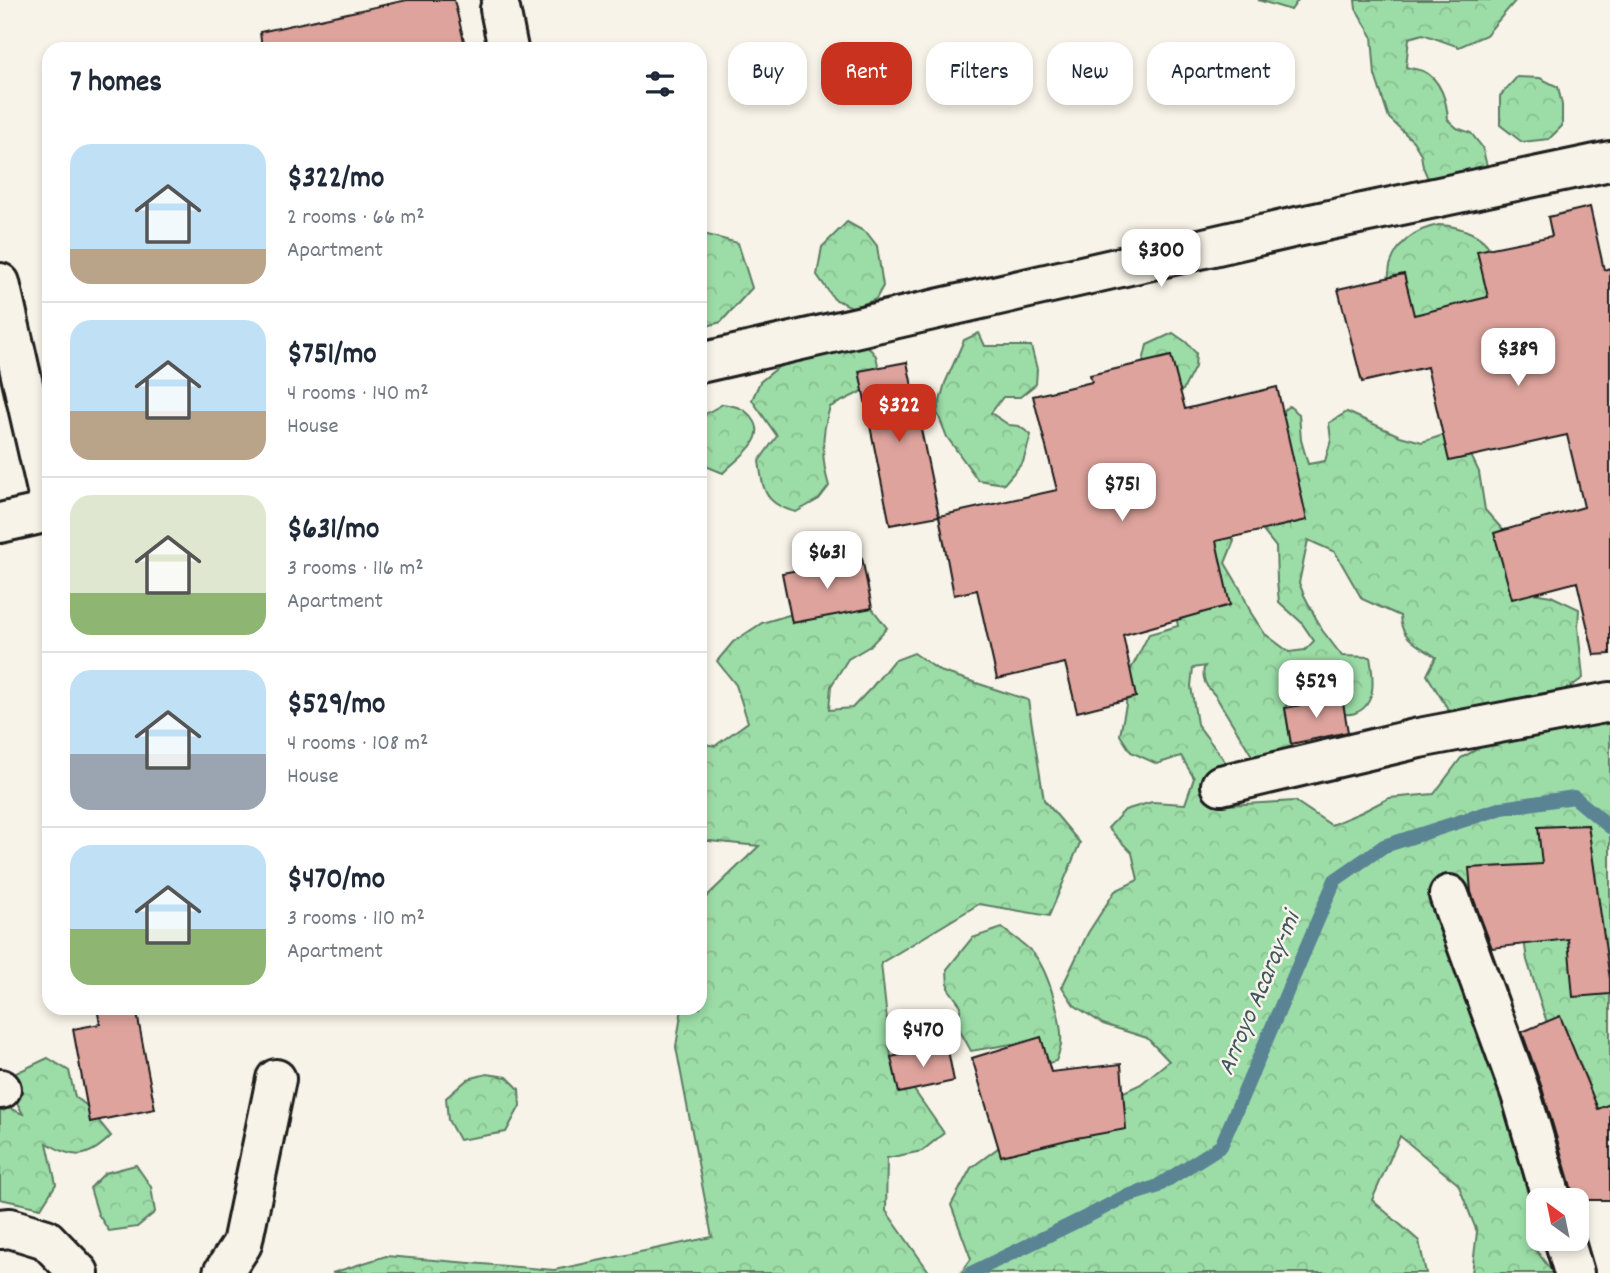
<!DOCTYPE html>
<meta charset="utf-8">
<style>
:root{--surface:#fff;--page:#f2f2f3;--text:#1f2937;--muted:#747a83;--line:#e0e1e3;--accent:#c8321e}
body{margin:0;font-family:Dekko,sans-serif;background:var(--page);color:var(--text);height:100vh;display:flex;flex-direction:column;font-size:26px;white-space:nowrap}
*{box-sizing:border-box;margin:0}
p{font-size:23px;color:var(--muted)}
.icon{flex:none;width:38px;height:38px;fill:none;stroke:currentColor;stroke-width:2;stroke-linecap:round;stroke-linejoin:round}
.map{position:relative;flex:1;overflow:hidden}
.details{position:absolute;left:42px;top:42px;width:665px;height:973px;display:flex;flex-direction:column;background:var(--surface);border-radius:21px;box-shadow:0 4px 10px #0003}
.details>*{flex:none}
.hud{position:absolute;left:728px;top:42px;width:665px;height:63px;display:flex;gap:14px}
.needle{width:46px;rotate:327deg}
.buttons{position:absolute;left:1526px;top:1188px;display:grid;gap:14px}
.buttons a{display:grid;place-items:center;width:63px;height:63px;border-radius:14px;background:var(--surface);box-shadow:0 4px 10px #0003;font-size:35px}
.price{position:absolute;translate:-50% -60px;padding:0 16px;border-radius:14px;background:#fff;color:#222;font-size:23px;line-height:46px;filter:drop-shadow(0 2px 4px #0008)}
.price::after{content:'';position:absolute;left:50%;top:42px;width:21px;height:16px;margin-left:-10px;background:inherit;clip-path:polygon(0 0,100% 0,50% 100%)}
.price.on{background:var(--accent);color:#fff}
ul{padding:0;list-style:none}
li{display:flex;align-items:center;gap:21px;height:175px;padding:0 28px}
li+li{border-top:2px solid var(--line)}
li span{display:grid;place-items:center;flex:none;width:196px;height:140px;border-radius:21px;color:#555}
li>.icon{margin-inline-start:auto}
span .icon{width:84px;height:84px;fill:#fffc;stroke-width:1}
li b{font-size:30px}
h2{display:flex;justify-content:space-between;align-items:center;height:84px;padding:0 28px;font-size:30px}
.tag{padding:0 24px;border-radius:21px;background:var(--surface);box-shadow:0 4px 10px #0003;font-size:24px;line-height:63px}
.tag.on{background:var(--accent);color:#fff}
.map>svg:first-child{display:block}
.forest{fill:url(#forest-crowns);stroke:#5c7c62;stroke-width:2}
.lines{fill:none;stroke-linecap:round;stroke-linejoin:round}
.stream{stroke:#5a8394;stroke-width:14}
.building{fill:#dda39c;stroke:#1c1c1c;stroke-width:2}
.minor-casing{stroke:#1c1c1c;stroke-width:44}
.minor{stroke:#f7f3e8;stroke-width:38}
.labels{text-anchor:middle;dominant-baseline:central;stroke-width:5;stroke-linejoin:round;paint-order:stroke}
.water-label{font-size:26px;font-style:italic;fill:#405862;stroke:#f7f3e8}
</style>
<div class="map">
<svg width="1610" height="1273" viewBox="0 0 1610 1273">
<defs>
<pattern id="forest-crowns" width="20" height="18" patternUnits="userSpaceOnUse" patternTransform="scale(1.75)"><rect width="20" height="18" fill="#9cdda7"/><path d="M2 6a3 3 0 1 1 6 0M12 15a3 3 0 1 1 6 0" fill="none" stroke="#86bd8f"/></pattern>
</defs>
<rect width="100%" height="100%" fill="#f7f3e8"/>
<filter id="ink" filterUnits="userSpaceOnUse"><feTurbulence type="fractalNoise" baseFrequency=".0143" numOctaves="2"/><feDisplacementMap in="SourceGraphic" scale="14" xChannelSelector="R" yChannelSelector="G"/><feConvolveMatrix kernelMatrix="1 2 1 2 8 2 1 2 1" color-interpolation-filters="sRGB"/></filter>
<g filter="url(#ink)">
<path class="forest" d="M1258,0H1298L1291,10Z
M1355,0H1516L1486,35L1459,47L1423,34L1409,38L1406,67C1412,69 1418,69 1423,71C1441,79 1447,102 1448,120L1457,128L1471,133L1482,147L1487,166L1484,181H1429L1423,167L1421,154L1413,141L1389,118L1375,75L1372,36L1356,9Z
M1517,77L1540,78L1558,87L1562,105V126L1549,139L1522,142L1500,125V96Z
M847,222L867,233L877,246L883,286L876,299L854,308L834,299L817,275L822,247Z
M1439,225C1459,226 1489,235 1493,258C1496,272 1494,289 1494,303L1424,332C1414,319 1397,301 1390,287C1387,281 1389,272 1390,266C1397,242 1416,229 1439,225Z
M700,233L738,243L752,288L721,322L700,328Z
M979,333L985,346H1031L1037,369L1036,384L1020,397H1003L991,413L1009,425L1019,426L1031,435L1023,462L1004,484L978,480L947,437L937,412L945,383L964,340Z
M1173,333L1186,342L1196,353L1195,367L1183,390L1160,395L1142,366L1147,345Z
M858,335L876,356L880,374L865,390L830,407C821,434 821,460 829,486L819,499L796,512C764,504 763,490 759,461L777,436L752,400L760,382L786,361Z
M723,404C736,406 745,408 753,419C769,440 736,459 723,473L703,465L700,462V417Z
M1289,406L1299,414L1301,440L1308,464L1325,461L1331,440L1329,423L1347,412L1400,436L1422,442L1453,432L1468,449L1479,472L1485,510L1503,530L1510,573L1515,590L1551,596L1579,609L1578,627L1583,678L1567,689L1537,697L1518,698L1454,719L1427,675L1436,657C1419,646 1400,638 1400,616L1362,599L1335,552L1308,540L1299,583L1304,595L1322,630L1342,656L1370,657C1373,675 1378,705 1355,713C1348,716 1335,713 1326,713L1307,692L1293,693L1285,708L1291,744L1297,753L1258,767C1246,744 1231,722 1218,700C1215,693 1207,689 1205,682C1203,676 1202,671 1205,666L1193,668L1191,686L1197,724L1227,764L1229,787L1227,805L1295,801L1331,825L1362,812L1389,798L1434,794L1461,758L1490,742L1610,687V1140L1557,1054L1527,960L1516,883L1479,917L1491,1018L1528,1103L1581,1154L1577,1201L1538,1200V1239H1553L1536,1250L1553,1273H1472L1477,1232L1458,1184L1400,1136L1372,1200L1419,1241L1426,1273H961L971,1259L951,1205L971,1168L1017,1134L1092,1107L1141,1084L1169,1061L1147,1038L1103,1024L1074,1005L1062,987L1088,933L1115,891L1138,880L1132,853L1108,828L1125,810L1152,802L1185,804L1194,778L1181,756L1157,764L1131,752L1120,735L1126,705L1128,675L1149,634L1178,626L1176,616L1223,525L1234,541L1225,563L1241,590L1251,613L1265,634L1289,652L1305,650L1314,641L1301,622L1279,602L1277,581L1276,547L1243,506L1270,421Z
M871,607L887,628L870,646L848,659L831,686L829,710L852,708L872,687L893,661L914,653L940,671L1028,700L1044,800L1080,843L1049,916L979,904L881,963L891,1057L944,1133L922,1151L887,1158L886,1211L930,1273H332L386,1256L554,1270L712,1237L676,1047L682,1008H700V903L759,846L700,840V743L715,746L748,722L736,685L717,661L733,642L762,623L799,612Z
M1002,928C1012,936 1023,943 1032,952C1048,969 1063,1021 1061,1045C1060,1050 1058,1056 1056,1061L1045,1064L1010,1066L1012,1044L971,1051L957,1025L961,1006L948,988L947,969L972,938Z
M48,1058L69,1071L75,1097L86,1105L111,1136C88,1159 74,1160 47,1143L56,1184L41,1208L0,1199V1108L11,1109L23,1114L8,1086L16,1073Z
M487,1074L507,1077L519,1089L520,1106L506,1132L459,1140L448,1120L446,1098L468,1079Z
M136,1165L151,1187L155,1212L137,1227L109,1231L98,1214L90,1188L105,1173Z"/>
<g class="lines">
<path class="stream" d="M971,1273L1092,1214L1124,1197L1156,1187L1221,1146L1335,880L1384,846L1502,808L1574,797L1610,827"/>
</g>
<path class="building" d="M407,0H454L466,49H262L260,32Z
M1590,207L1604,270L1610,268V654L1594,655L1577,582L1512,599L1494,533L1584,507L1567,435L1449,461L1427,367L1362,382L1338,289L1404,274L1414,315L1488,297L1477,251L1552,236L1548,217Z
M1171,356L1185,409L1277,387L1307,520L1216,541L1230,605L1123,635L1136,697L1077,712L1065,663L997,679L977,590L954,595L939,516L1057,490L1033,396L1092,382L1090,375Z
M907,362L939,516L890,525L859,371Z
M862,558L872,608L792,623L782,573Z
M1342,697L1348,732L1291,744L1285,708Z
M1588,825L1610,979V994L1573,997L1568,939L1492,948L1471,892L1469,868L1542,864L1538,827Z
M97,1008H136L155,1109L90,1122L73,1029L100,1024Z
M1560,1016L1598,1109L1610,1104V1200H1573V1194L1542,1088L1522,1032Z
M1041,1037L1051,1072L1121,1064L1126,1129L1071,1139L1001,1156L972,1058Z
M947,1045L954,1081L899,1093L891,1057Z"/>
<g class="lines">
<g class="minor-casing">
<path id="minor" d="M500,9L508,49
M0,283L49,499
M700,363L1292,228L1610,161
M0,523L49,512
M1221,785L1419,738L1610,702
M1449,895L1521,1094L1552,1200
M0,1089H1
M0,1229L10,1228L46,1239L79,1273
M1564,1239L1574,1273
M223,1273L242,1244L276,1079"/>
</g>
<use href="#minor" class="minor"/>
</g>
</g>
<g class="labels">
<g class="water-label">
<text transform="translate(1260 994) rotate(-67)">Arroyo Acaray-mi</text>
</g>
</g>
</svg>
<div class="buttons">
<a><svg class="needle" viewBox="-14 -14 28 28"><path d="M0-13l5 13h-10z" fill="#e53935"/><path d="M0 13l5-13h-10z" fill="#747a83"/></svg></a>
</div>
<b class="price" style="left:1161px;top:289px">$300</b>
<b class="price" style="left:1518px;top:388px">$389</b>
<b class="price on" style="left:899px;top:444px">$322</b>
<b class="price" style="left:1122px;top:523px">$751</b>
<b class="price" style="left:827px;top:591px">$631</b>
<b class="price" style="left:1316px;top:720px">$529</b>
<b class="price" style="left:923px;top:1069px">$470</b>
<div class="hud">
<a class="tag">Buy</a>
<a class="tag on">Rent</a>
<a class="tag">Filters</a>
<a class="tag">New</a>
<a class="tag">Apartment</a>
</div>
<section class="details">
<h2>7 homes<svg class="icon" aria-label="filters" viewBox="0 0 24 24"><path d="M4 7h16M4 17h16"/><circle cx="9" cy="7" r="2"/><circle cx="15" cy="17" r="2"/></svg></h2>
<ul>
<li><span style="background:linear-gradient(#bfe0f5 75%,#b9a48a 0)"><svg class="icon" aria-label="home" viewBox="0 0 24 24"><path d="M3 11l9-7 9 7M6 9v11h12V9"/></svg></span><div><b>$322/mo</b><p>2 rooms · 66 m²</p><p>Apartment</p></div></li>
<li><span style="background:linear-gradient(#bfe0f5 65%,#b9a48a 0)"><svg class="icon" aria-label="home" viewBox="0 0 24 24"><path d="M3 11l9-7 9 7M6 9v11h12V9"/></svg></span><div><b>$751/mo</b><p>4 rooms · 140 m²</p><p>House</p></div></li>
<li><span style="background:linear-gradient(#dfe7d0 70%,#8fb573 0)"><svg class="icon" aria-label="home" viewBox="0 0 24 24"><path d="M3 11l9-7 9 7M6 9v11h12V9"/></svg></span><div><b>$631/mo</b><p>3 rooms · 116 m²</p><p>Apartment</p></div></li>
<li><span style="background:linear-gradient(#bfe0f5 60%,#9aa5b1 0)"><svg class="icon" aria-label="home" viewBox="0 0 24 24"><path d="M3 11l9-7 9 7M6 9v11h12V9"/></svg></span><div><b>$529/mo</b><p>4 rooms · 108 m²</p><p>House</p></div></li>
<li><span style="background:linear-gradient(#bfe0f5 60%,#8fb573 0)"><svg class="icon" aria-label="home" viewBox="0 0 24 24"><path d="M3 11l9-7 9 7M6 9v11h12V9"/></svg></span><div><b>$470/mo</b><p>3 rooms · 110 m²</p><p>Apartment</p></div></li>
</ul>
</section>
</div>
